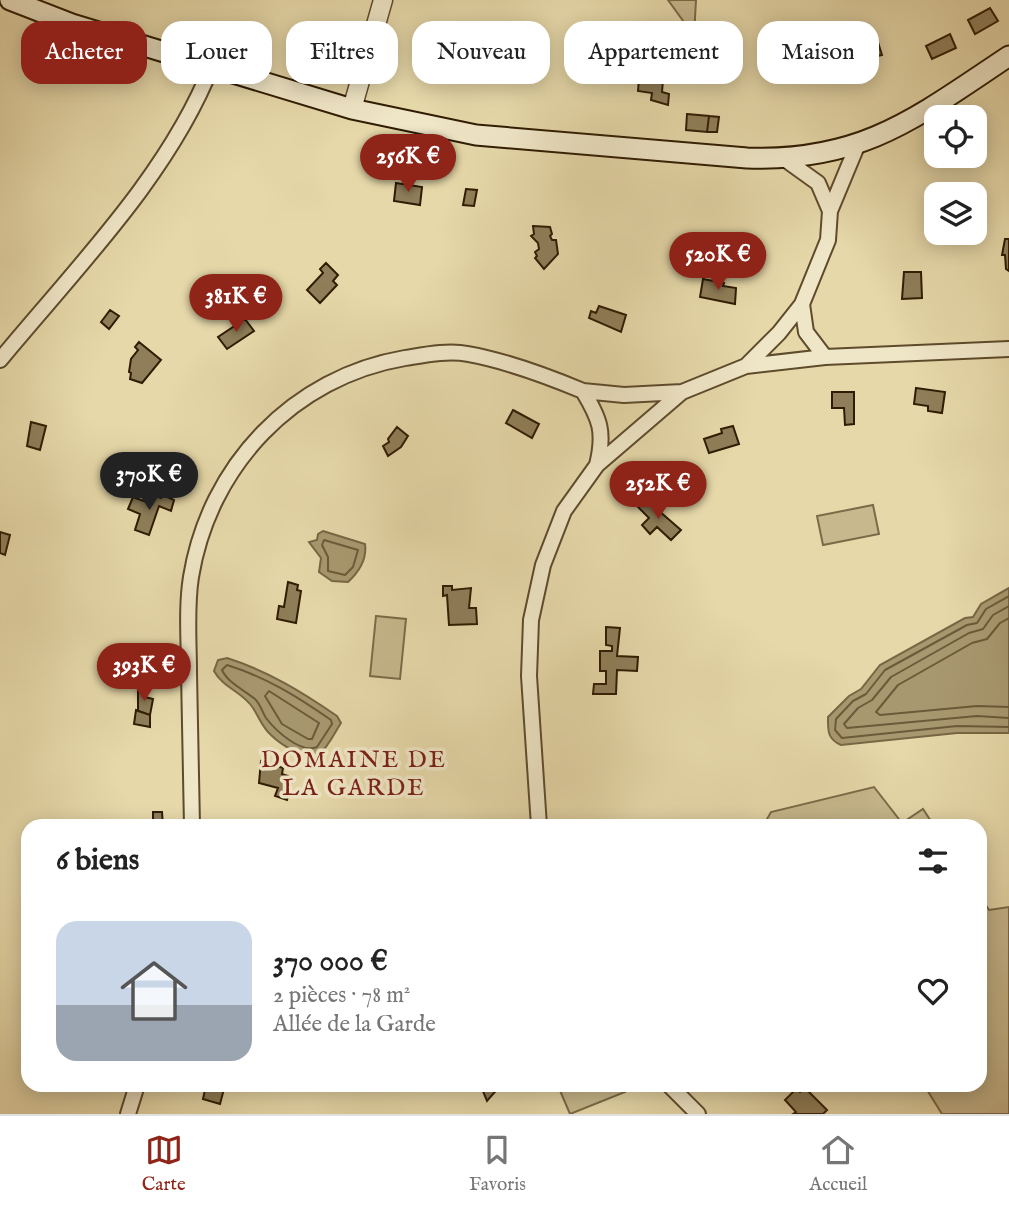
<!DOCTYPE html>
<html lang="fr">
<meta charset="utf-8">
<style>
:root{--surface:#fff;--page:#f2f2f2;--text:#222;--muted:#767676;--line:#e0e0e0;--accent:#8f2418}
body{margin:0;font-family:"IM FELL English",serif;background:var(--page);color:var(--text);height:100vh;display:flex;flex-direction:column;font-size:26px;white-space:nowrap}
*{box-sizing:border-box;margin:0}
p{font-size:23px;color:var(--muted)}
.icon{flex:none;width:38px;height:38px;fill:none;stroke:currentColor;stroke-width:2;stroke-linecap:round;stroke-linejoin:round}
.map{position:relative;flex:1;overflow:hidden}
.sheet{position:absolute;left:21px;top:819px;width:966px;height:273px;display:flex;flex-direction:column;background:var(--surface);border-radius:21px;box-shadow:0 4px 18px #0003}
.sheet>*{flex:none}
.banner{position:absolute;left:21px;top:21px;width:968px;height:63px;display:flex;gap:14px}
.tools{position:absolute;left:924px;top:105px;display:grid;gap:14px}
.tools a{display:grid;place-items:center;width:63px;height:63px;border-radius:14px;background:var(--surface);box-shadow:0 4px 18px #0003;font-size:35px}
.price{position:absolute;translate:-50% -60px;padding:0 16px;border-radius:24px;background:var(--accent);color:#fff;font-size:23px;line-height:46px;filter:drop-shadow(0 2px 4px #0008)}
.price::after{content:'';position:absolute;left:50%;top:42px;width:21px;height:16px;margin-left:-10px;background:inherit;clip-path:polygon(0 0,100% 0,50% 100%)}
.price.selected{background:#222;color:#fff}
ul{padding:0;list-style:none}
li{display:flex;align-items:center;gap:21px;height:175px;padding:0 35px}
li+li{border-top:2px solid var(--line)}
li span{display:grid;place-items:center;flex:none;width:196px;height:140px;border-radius:21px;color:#555}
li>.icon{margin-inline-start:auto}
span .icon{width:84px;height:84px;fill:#fffc;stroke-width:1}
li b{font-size:30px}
h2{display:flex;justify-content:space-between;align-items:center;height:84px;padding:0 35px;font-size:30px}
.tag{padding:0 24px;border-radius:21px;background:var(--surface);box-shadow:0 4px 18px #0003;font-size:24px;line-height:63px}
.tag.selected{background:var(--accent);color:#fff}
.tab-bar{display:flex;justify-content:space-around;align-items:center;height:98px;border-top:2px solid var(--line);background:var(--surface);font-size:19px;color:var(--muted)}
.tab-bar a{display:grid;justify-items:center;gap:4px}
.tab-bar .selected{color:var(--accent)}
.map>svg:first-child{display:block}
.green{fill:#c7b88d;stroke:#7c6a48;stroke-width:2}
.water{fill:#a89870;stroke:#786644;stroke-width:2}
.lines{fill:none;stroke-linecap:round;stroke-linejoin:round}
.shore{stroke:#6c5a39;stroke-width:2}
.building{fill:#8f7e59;stroke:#301c02;stroke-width:2}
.minor-casing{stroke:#5e4b2c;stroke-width:18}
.tertiary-casing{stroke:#5e4b2c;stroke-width:21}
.secondary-casing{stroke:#301c02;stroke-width:23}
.minor{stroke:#efe6c7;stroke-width:14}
.tertiary{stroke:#efe6c7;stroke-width:18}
.secondary{stroke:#efe6c7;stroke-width:19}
.labels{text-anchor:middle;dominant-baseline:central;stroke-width:7;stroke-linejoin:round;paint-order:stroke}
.quarter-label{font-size:24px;letter-spacing:2px;fill:#7a1f14;stroke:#efe6c7}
</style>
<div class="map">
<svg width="1009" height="1114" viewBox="0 0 1009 1114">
<rect width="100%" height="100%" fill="#e6d8a9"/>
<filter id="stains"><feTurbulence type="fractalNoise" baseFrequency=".00286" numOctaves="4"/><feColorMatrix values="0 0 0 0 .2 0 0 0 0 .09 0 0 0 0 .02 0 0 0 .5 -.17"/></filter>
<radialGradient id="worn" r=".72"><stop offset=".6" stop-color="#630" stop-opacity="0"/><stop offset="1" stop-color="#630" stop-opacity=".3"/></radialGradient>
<path class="green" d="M668,0H696L694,36Z
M873,505L879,534L823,545L817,516Z
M376,616L406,619L400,679L370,676Z
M874,787L902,823L923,809L934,826H763L771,812Z
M980,896L989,910L1009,907V1114H942L924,1085H980Z
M622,1085L625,1092L570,1114L558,1086Z"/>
<path class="water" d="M323,531L365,544C367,559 359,572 348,582L332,581L319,572L321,558L309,542L317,540L318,534Z
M1009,588V733H957L841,745C827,739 828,730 828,717L849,696L861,689L880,665L965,618L973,617L981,604Z
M227,658C268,671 302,692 337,716L341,723C335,732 328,748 319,754C307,762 280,744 271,735C262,727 259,717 253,708C243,692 223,688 214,671L218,660Z"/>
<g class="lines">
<path class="shore" d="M324,540L358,550L353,567L345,575L328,571V557L322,545Z
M1009,596L986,609L977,623L967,625L885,670L866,694L853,701L836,719L835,730L842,738L957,726L1009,727
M1009,606L993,615L983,629L969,633L891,677L872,700L858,708L844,724L847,728L977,716L1009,718
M1009,618L1000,623L987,639L972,643L898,685L876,712L880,715L977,706L1009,707
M227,665C266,677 298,697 331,720L332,724L317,747C301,754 276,731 266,718C262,712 261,705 255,699C244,690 228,683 222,670Z
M269,691L319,723L312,739H308L282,724L265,696Z"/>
</g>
<path class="building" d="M990,8L998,21L975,34L968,20Z
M950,34L956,48L932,59L926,46Z
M877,39L882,55L855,61L851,46Z
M639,78L663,80L662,92L669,94L668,105L651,100L652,93L638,91Z
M973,111L977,124L982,122L985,130L975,133V117H965L966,113Z
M687,114L709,116L707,132L686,130Z
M709,116L719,117L717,132H707Z
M396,183L422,187L420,205L394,201Z
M466,189L477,190L474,206L463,205Z
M533,226L550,227L552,234L550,236L552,240H556L558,254L544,269L535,258L537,256L535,252L539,249L538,243L531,236L534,234Z
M1005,239H1009V271L1006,269L1005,255H1002Z
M326,263L338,275L333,281L337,285L320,303L307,290L323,273L320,269Z
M904,272H921L922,298L902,299Z
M703,279L724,283L723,286L736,288L735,304L700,297Z
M599,306L626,315L621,332L589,318L591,311L596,313Z
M110,310L119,316L109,329L101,322Z
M245,319L254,331L227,349L218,337Z
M139,342L161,360L142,383L130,379L131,373L129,372L131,359L138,350L135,347Z
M916,388L945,392L942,413L928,411V406L914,404Z
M832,392H854V424L845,425L844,408H832Z
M513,410L539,424L532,438L506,423Z
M31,422L46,426L40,450L27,446Z
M733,426L739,444L709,453L704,439L722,433L721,429Z
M397,427L408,436L401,447L388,456L383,446L389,442L388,439Z
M163,495L174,500L171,511L159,506L149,535L135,530L140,514L128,509L133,497L152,504L155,496L161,498Z
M644,498L681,530L671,540L657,527L650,534L642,525L649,518L637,506Z
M0,532L10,535L5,555L0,553Z
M288,582L298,585L297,590L301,591L296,623L277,619L279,606L284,607Z
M443,586H452V590L471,588L469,608H476L477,624L449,625L447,595L443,596Z
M606,627L620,628L617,656L638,657L637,671L617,670L616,694H593L594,684H606V671H600V651H612V646L606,645Z
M138,689L147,691L145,697L153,699L150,715L138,711Z
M136,710L150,715V727L134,724Z
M261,761L283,768L282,774L293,778L287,800L275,796L278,788L259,783Z
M153,812H162L163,826H136V821L153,820Z
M206,1085H225L220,1104L203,1099Z
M488,1085H501L487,1101L482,1089Z
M805,1088L827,1110L823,1114H793L796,1112L785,1100L796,1089L800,1092Z"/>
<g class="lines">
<g class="minor-casing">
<path id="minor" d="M786,160L818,183L830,211
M802,304L806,332L825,357
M0,360C75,269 169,175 212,65
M746,366L825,357L1009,349
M597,465C605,432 600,419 583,391L624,395L682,392
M192,826C191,775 190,724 189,673C189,641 186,608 191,577C209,466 293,377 405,358C424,355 448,350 468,354C507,361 547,376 583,391
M539,826L529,676L531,620L543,565L564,511L597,465L682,392L746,366L779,333L802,304L828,240L830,211L857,146
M669,1085L698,1114
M128,1114L137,1085"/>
</g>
<g class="tertiary-casing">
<path id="tertiary" d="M352,109L383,0"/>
</g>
<g class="secondary-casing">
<path id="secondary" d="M10,0L72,24L352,109L476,135L747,158C863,162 917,117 1009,56"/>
</g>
<use href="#minor" class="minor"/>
<use href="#tertiary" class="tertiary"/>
<use href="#secondary" class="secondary"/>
</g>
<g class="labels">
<g class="quarter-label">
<text x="354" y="760">DOMAINE DE<tspan x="354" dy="28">LA GARDE</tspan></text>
</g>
</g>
<rect width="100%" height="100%" filter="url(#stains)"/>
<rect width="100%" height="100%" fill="url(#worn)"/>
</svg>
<div class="tools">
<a><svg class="icon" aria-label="locate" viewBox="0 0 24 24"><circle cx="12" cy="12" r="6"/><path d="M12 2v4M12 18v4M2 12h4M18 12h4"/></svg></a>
<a><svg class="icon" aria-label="layers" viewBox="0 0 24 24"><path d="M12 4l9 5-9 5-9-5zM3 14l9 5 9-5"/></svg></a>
</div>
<b class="price" style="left:408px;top:194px">256K €</b>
<b class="price" style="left:718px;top:292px">520K €</b>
<b class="price" style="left:236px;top:334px">381K €</b>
<b class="price selected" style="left:149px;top:512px">370K €</b>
<b class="price" style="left:658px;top:521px">252K €</b>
<b class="price" style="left:144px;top:703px">393K €</b>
<div class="banner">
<a class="tag selected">Acheter</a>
<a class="tag">Louer</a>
<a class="tag">Filtres</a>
<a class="tag">Nouveau</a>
<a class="tag">Appartement</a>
<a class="tag">Maison</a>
</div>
<section class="sheet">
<h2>6 biens<svg class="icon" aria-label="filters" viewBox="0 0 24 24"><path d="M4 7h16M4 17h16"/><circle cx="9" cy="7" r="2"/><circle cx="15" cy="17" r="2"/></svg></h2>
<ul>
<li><span style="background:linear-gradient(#c9d6e8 60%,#9aa5b1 0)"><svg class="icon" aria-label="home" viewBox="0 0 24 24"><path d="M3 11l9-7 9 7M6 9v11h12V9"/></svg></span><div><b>370 000 €</b><p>2 pièces · 78 m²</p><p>Allée de la Garde</p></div><svg class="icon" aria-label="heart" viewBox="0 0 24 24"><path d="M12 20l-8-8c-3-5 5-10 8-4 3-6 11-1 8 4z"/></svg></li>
</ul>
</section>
</div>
<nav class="tab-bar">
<a class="selected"><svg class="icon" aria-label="map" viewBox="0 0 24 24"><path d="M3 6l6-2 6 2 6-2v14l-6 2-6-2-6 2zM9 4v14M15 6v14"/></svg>Carte</a>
<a><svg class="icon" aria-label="saved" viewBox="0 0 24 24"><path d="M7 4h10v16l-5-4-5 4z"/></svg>Favoris</a>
<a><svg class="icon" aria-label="home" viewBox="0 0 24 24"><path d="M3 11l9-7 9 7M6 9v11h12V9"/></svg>Accueil</a>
</nav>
